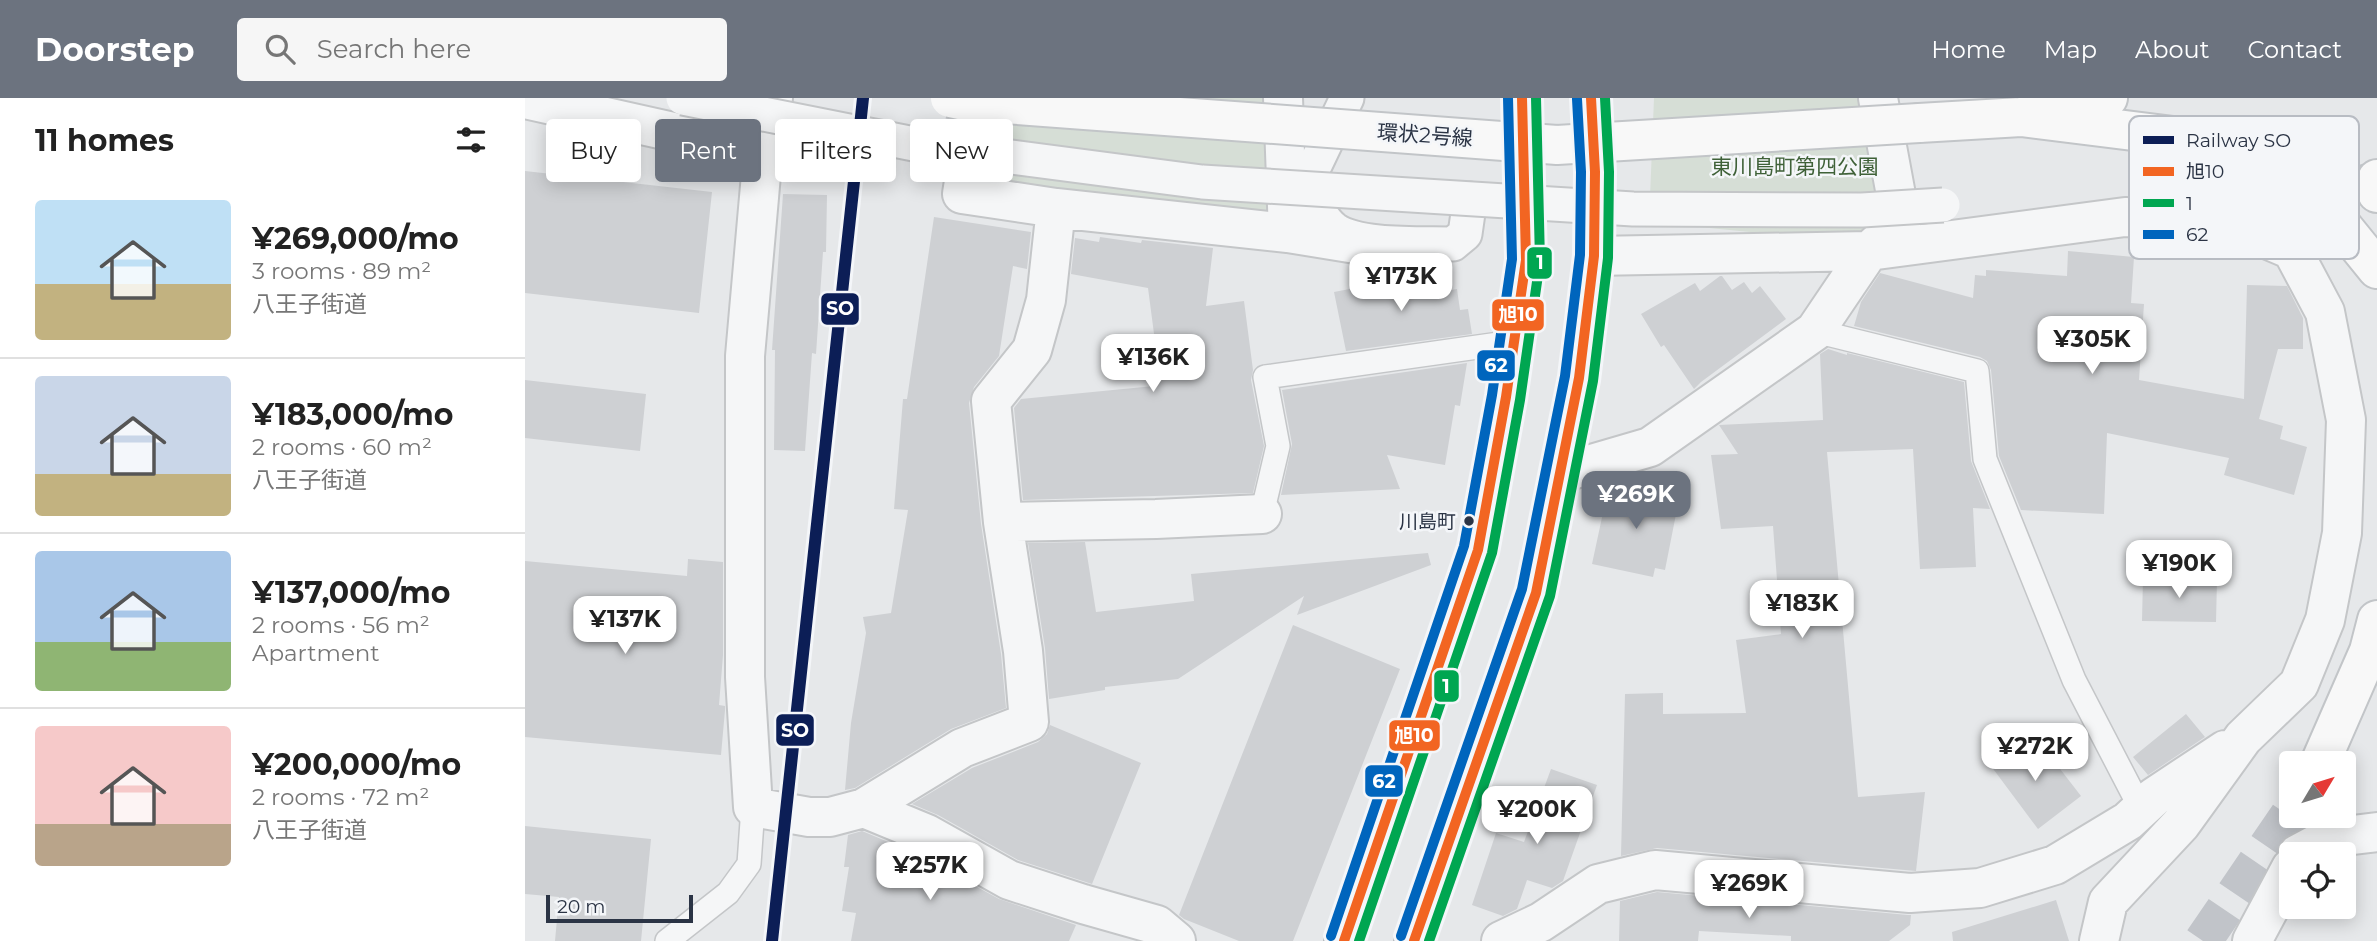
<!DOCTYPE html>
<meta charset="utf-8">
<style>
:root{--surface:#fff;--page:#f6f6f6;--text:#222;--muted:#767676;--line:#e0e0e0;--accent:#6c737f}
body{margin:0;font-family:Montserrat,"Noto Sans JP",sans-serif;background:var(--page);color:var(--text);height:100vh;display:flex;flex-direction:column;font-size:26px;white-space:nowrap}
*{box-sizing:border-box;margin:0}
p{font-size:23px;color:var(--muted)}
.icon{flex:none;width:38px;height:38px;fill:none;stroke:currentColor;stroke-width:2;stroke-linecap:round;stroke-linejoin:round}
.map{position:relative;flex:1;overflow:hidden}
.sheet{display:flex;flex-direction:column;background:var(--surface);width:525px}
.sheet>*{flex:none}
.top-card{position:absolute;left:21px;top:21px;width:665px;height:63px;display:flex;gap:14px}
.needle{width:46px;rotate:52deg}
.tools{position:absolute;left:1754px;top:653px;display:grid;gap:14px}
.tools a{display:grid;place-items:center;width:77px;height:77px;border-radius:7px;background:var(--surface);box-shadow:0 4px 18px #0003;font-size:35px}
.scale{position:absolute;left:21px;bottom:18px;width:147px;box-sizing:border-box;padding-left:7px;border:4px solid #2b3445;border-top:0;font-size:19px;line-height:24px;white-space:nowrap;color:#2b3445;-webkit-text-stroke:5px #f4f6f9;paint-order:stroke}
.price{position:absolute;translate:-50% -60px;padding:0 16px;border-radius:14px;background:#fff;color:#222;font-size:23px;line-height:46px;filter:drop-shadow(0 2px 4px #0008)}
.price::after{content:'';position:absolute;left:50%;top:42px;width:21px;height:16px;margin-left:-10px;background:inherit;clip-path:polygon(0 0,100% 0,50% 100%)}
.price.current{background:var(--accent);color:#fff}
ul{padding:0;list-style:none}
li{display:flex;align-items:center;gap:21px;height:175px;padding:0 35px}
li+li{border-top:2px solid var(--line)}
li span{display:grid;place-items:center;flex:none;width:196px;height:140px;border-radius:7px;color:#555}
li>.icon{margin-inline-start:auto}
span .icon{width:84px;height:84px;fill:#fffc;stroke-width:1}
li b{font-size:30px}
h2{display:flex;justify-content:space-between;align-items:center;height:84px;padding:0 35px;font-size:30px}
.chip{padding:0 24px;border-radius:7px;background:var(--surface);box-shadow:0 4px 18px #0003;font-size:24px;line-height:63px}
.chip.current{background:var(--accent);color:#fff}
header{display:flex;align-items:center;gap:42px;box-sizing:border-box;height:98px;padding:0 35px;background:var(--accent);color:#fff}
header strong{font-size:33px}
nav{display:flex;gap:38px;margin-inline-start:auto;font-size:24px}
.search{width:490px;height:63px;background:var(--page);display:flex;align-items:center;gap:18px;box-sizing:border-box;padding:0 24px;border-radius:7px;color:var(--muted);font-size:26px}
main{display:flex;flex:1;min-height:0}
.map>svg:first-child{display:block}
.green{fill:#d6ded6}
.building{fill:#ced0d3}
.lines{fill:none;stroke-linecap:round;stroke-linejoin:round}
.minor-tunnel{stroke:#c1c4c9;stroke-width:38;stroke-dasharray:38 19;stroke-linecap:butt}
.primary-tunnel{stroke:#c1c4c9;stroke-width:38;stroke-dasharray:38 19;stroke-linecap:butt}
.service-casing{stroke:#c4c6c8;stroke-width:26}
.pedestrian-casing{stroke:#c4c6c8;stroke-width:37}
.minor-casing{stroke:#c4c6c8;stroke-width:42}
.primary-casing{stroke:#c2c5c8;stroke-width:42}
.trunk-casing{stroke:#b8bbbf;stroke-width:42}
.service{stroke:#f5f6f7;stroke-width:23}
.pedestrian{stroke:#f5f6f7;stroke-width:33}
.minor{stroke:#f5f6f7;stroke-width:38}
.primary{stroke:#f8f8f8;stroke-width:38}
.trunk{stroke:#f8f8f8;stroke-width:38}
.pedestrian-bridge-casing{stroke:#c4c6c8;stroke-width:37;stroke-linecap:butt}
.primary-bridge-casing{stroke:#c2c5c8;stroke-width:42;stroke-linecap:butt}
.pedestrian-bridge{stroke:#f5f6f7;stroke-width:33}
.primary-bridge{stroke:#f8f8f8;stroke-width:38}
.bus-1-casing{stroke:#f4f6f9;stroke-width:16}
.bus-2-casing{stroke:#f4f6f9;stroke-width:16}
.bus-3-casing{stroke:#f4f6f9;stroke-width:16}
.bus-1{stroke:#f26522;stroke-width:10}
.bus-2{stroke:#00a651;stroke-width:10}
.bus-3{stroke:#0065bd;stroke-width:10}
.rail-1-casing{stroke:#f4f6f9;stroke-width:18}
.rail-1{stroke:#0c1e56;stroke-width:12}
.bus-dot{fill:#2b3445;stroke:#f4f6f9;stroke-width:2.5}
.labels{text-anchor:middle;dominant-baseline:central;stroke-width:5;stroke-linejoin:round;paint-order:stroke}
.bus-label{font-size:19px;fill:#2b3445;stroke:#f4f6f9;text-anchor:end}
.street-label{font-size:21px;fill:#2b3445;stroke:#f4f6f9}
.park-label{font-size:21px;fill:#3f6138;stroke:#f4f6f9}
.key{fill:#f4f6f9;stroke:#b8bcc3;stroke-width:2}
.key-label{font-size:19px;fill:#2b3445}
.line-badge{stroke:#f4f6f9;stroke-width:2.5}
.badge-label{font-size:19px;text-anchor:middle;font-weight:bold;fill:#fff}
</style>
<header>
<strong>Doorstep</strong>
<div class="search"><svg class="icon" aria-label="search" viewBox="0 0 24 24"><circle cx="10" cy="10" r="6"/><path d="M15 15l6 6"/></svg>Search here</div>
<nav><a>Home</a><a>Map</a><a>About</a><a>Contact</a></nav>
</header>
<main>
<section class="sheet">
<h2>11 homes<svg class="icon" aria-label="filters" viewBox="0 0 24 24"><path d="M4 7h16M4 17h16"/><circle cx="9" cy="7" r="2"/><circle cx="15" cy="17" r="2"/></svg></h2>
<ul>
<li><span style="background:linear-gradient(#bfe0f5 60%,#c2b280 0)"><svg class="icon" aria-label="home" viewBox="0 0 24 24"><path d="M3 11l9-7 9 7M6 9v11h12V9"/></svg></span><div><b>¥269,000/mo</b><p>3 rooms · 89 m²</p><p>八王子街道</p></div></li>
<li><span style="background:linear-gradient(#c9d6e8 70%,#c2b280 0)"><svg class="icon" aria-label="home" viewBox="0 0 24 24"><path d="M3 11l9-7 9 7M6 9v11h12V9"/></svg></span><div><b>¥183,000/mo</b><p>2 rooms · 60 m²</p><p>八王子街道</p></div></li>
<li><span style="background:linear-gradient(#a9c7e8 65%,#8fb573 0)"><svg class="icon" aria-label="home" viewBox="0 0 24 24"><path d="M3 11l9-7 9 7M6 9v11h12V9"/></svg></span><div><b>¥137,000/mo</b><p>2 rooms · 56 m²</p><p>Apartment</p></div></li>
<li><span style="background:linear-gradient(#f6c9c9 70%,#b9a48a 0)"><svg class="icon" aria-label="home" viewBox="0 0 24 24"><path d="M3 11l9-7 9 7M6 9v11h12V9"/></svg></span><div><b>¥200,000/mo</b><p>2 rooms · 72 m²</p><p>八王子街道</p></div></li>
</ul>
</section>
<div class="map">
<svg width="1852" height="843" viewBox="0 0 1852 843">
<rect width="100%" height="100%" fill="#e6e8ea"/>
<path class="green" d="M466,0H743L746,123L454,81Z
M1129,0H1339L1362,126L1346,135L1266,138L1124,124Z"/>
<path class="building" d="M0,73L187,94L174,215L0,195Z
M258,96L302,97L301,154H298L291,256L287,255L280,353L249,352L250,252H247Z
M409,119L506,134L502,171L488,168L474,258L449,289L444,305L456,426L476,556L481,610L426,631L330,690L320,692L326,625L341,535L338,519L366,515L383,412L369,411L378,301H382Z
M575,139L616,145L617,142L688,150L681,208L719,203L728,272L726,282L739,348L728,395L498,402L489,310L496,301L629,288L627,274H634L623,190L546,176L550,140L574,144Z
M1543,153L1609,159L1606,205L1619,206L1614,282L1719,301L1722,187L1762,188L1778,220V251H1753L1734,321L1758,328L1755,341L1782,349L1769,397L1699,377L1704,360L1582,335L1579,416L1496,412L1474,358L1466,272L1462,263L1455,259L1329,228L1336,204L1355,175L1448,200L1450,177L1461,178V172L1542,178Z
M918,173L920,193L932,191L935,212L943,211L947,236L821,253L809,194Z
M1195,178H1197L1207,192L1219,184L1227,195L1235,188L1261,221L1176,284L1169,291L1139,247L1136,249L1116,216L1170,185L1175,193Z
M1303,251L1322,257V255L1439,284L1446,363L1465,411L1448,410L1451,469L1395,471L1388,351L1302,354L1333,699L1400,694L1391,773L1132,750L1096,758L1100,596L1138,595V616L1221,615L1211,542L1256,536L1248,428L1196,431L1186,357L1213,356L1194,327L1298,322L1295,256Z
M942,265L935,308L930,307L920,367L862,357L875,391L756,397L767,346L757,292Z
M0,282L121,296L115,353L0,340Z
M1091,387L1154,401L1140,472L1130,470L1128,479L1067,466L1082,396L1089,398Z
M560,444L571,514L669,503L666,476L903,455L906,467L772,517L779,498L653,581L580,589V592L524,601L520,550L503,445Z
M163,461L198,464V557L194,607L200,608V612L196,657L0,639V463L162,478Z
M1618,480L1692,482L1691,524L1617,523Z
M768,527L875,571L768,843H714L659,821L654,817Z
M1661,616L1680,639L1623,677L1608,659Z
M525,627L616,665L567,786L493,762L413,717L387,706L447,670L513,644L522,636Z
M1493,641L1510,663L1522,654L1556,698L1513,731L1463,664Z
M1026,671L1072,687L1038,783L1027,790L1002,782L992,811L978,818L947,807L971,735L999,744Z
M0,728L126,741L116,843H30L34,799L0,796Z
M337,733L392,756L474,801L551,827L544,843H326L331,815L317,813L324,769H319L323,737Z
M1132,794L1383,817H1386L1385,827L1364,843H1266V838L1174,833L1173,843H1094L1095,803Z
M1531,802L1544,843H1428L1427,834Z"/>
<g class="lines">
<path class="minor-tunnel" d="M1763,110L1852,81"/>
<path class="primary-tunnel" d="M1678,843L1766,714"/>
<g class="service-casing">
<path id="service" d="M1290,233L1452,273L1460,361L1549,582L1616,711
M737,416L753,348L740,279L988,244
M142,843L203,795L224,766L228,709"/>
</g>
<g class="pedestrian-casing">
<path id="pedestrian" d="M822,0L782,84C789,101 794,119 809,131C833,149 898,145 928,146L940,136L945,101"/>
</g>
<g class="minor-casing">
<path id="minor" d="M248,0L238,54L220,258V579L228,709L284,719H305L339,710L402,736L484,782L558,806L632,827L651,843
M758,0L763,135
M0,1L238,54
M531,110L763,135L837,147
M1706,126L1758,112
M1069,158L1344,153L1600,119L1706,126L1767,152L1800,214L1821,322L1817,435L1800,522L1774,586L1718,640L1656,726L1583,804L1574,843
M1036,375L1125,349L1290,233L1344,153L1376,124L1353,0
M478,424L631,421L737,416
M339,710L437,650L504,624L498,553L478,424L466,303L507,252L521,202L531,110L437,96L452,0
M1773,756L1803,740L1852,734
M976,843L1016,824L1073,786L1130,772L1385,795L1455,790L1530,767L1603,723L1629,699L1700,652
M1727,843L1766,770"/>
</g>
<g class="primary-casing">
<path id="primary" d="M1496,19L1688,43L1741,54L1779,81L1852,171
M1394,25L1496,19L1583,0
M1852,81V95
M1795,665L1844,553L1852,522"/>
</g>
<g class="trunk-casing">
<path id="trunk" d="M819,843L953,452L981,299L1001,162L997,0
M889,843L1011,495L1054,280L1069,158L1070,74L1066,0"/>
</g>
<use href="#service" class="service"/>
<use href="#pedestrian" class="pedestrian"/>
<use href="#minor" class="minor"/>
<use href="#primary" class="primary"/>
<use href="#trunk" class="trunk"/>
<g class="pedestrian-bridge-casing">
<path id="pedestrian-bridge" d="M158,0L394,47L677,84L1108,111L1337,112L1418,107"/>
</g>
<g class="primary-bridge-casing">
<path id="primary-bridge" d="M425,0L439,3L1032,47L1394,25"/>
</g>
<use href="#pedestrian-bridge" class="pedestrian-bridge"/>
<use href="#primary-bridge" class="primary-bridge"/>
<g class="bus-1-casing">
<path id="bus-1" d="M819,843L953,452L981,299L1001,162L997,0
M889,843L1011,495L1054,280L1069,158L1070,74L1066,0"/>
</g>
<g class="bus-2-casing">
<path id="bus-2" d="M834,843L967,455L995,302L1015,163L1011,0
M904,843L1025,498L1068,283L1083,160L1084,74L1080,0"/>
</g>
<g class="bus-3-casing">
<path id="bus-3" d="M806,838L939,448L967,297L987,161L983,0
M876,838L997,491L1040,278L1055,157L1056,74L1052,1"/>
</g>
<use href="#bus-1" class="bus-1"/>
<use href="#bus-2" class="bus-2"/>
<use href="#bus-3" class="bus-3"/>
<g class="rail-1-casing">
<path id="rail-1" d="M247,843L338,0"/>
</g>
<use href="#rail-1" class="rail-1"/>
</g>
<circle class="bus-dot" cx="944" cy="423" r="6"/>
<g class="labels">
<g class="bus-label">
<text x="931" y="423">川島町</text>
</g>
<g class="street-label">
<text transform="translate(900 37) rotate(4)">環状2号線</text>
</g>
<g class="park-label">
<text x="1270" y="68">東川島町第四公園</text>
</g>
</g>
<rect x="1604" y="18" width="230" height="143" rx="10" class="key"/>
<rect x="1618" y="38" width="31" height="8" fill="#0c1e56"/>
<rect x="1618" y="69" width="31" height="9" fill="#f26522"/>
<rect x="1618" y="101" width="31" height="8" fill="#00a651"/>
<rect x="1618" y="132" width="31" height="9" fill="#0065bd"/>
<g class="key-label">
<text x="1661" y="49">Railway SO</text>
<text x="1661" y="80">旭10</text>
<text x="1661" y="112">1</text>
<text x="1661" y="143">62</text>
</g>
<g class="line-badge">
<rect x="1001" y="148" width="27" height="34" rx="7" fill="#00a651"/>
<rect x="295" y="194" width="40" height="34" rx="7" fill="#0c1e56"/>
<rect x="966" y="200" width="54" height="34" rx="7" fill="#f26522"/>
<rect x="951" y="251" width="40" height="33" rx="7" fill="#0065bd"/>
<rect x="908" y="571" width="27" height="34" rx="7" fill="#00a651"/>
<rect x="250" y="615" width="40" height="34" rx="7" fill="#0c1e56"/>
<rect x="863" y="621" width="53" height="33" rx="7" fill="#f26522"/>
<rect x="839" y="666" width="40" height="34" rx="7" fill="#0065bd"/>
</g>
<g class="badge-label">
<text x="1015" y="171">1</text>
<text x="315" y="217">SO</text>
<text x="993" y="223">旭10</text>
<text x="971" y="274">62</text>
<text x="921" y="595">1</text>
<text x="270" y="639">SO</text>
<text x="889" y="644">旭10</text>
<text x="859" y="690">62</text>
</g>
</svg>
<div class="tools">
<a><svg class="needle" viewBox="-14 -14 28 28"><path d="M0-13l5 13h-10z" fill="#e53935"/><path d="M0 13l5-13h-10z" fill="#767676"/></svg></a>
<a><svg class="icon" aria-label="locate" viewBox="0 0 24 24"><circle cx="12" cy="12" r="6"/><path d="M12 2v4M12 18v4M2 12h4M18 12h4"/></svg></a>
</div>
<div class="scale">20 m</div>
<b class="price" style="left:876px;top:215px">¥173K</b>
<b class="price" style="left:1567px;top:278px">¥305K</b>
<b class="price" style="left:628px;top:296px">¥136K</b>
<b class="price current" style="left:1111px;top:433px">¥269K</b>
<b class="price" style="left:1654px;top:502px">¥190K</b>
<b class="price" style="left:1277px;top:542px">¥183K</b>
<b class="price" style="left:100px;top:558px">¥137K</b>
<b class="price" style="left:1510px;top:685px">¥272K</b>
<b class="price" style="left:1012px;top:748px">¥200K</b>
<b class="price" style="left:405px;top:804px">¥257K</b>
<b class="price" style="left:1224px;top:822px">¥269K</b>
<div class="top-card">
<a class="chip">Buy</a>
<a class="chip current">Rent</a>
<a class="chip">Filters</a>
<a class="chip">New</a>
</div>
</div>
</main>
